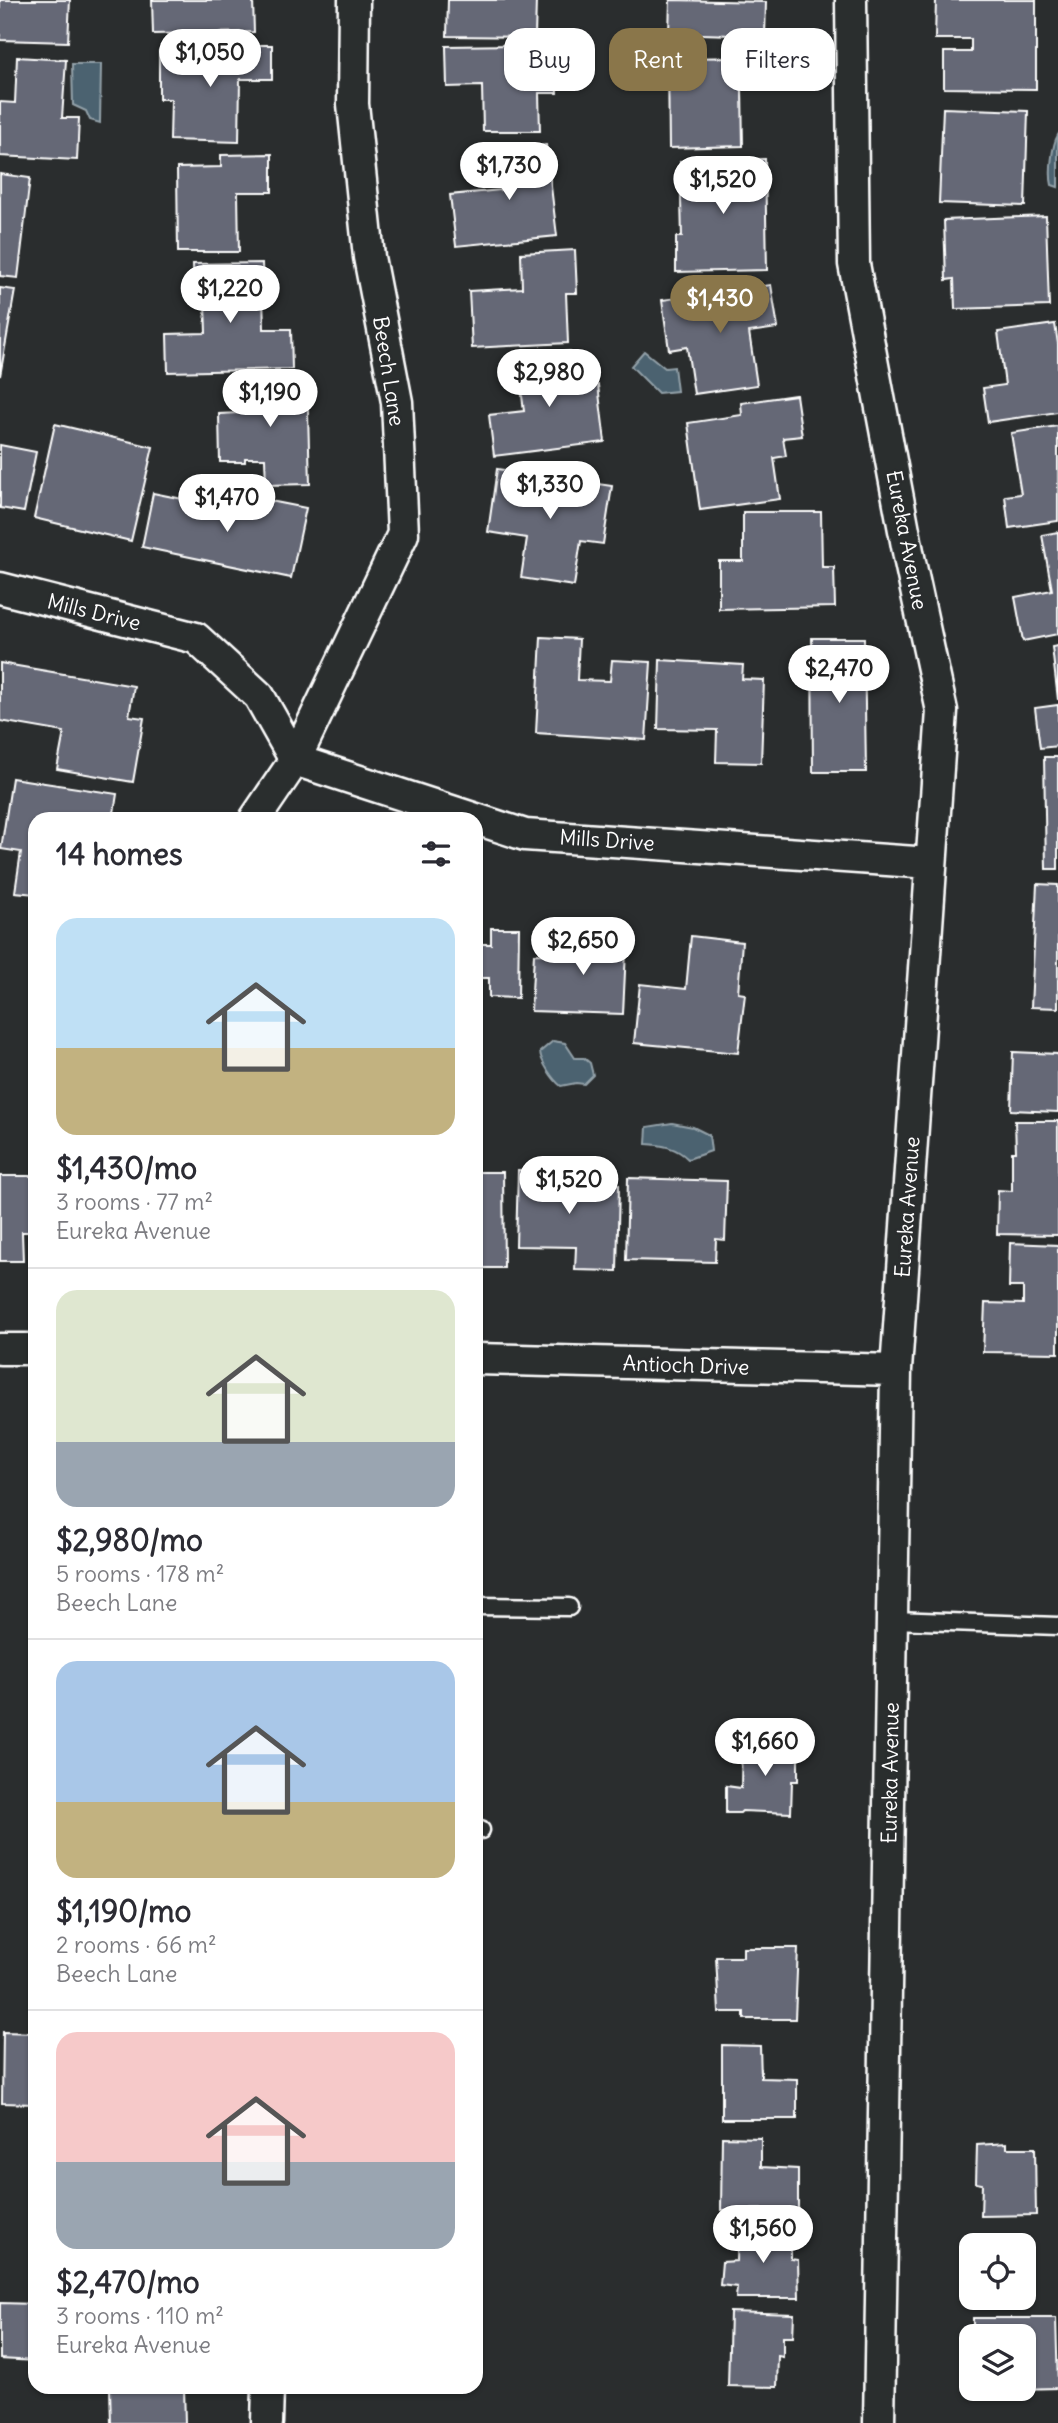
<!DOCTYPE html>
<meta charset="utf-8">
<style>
:root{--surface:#fff;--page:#f2f2f3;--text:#2b2b33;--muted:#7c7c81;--line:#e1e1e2;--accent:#8a764a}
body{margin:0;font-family:Delius,sans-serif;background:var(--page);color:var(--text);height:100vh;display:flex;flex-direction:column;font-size:26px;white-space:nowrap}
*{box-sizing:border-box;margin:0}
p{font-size:23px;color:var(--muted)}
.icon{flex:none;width:38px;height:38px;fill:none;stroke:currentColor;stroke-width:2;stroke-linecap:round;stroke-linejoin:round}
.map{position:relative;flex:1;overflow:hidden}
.details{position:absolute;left:28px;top:812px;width:455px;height:1582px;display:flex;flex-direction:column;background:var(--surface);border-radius:21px;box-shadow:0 2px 5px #0004}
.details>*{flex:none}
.guide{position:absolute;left:504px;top:28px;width:448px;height:63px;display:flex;gap:14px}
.buttons{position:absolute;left:959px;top:2233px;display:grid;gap:14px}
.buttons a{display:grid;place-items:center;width:77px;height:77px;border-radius:14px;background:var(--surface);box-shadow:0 2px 5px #0004;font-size:35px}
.price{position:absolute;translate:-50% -60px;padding:0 16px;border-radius:24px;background:#fff;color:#222;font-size:23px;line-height:46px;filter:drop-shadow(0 2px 4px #0008)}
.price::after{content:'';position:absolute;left:50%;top:42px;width:21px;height:16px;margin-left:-10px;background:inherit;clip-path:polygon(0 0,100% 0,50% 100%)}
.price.selected{background:var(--accent);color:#fff}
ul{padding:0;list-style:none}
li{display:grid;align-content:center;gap:14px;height:371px;padding:0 28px}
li+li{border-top:2px solid var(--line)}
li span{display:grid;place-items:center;height:217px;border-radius:21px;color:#555}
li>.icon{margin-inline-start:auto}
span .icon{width:126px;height:126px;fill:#fffc;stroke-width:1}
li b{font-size:30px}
h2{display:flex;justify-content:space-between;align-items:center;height:84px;padding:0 28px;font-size:30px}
.tag{padding:0 24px;border-radius:21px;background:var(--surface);box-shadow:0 2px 5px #0004;font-size:24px;line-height:63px}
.tag.selected{background:var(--accent);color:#fff}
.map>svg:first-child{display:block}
.water{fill:#4b626f;stroke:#93a1a9;stroke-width:2}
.building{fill:#656776;stroke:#fff;stroke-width:2}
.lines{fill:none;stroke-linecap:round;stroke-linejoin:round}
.lane-casing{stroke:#fff;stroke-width:21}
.street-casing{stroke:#fff;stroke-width:35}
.lane{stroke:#2a2d2e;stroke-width:16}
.street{stroke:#2a2d2e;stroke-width:30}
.labels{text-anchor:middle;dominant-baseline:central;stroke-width:5;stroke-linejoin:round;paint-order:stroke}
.street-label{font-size:21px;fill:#fff;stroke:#2a2d2e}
</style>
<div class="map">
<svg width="1058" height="2423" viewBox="0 0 1058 2423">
<rect width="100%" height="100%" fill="#2a2d2e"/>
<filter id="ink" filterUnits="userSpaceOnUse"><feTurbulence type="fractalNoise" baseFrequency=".0143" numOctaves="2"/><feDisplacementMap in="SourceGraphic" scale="14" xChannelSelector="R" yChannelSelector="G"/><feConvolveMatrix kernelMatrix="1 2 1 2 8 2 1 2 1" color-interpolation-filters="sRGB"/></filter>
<g filter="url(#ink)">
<path class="water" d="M72,64H101L100,123L90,120L86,111L73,105Z
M1058,135V187L1052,185C1049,173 1052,145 1058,135Z
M644,351L665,368L674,367L677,391L658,393L631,366Z
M553,1041L565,1043L575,1058H584L590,1063L593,1075L584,1084L576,1083L561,1086C553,1080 541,1062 540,1052Z
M672,1123L693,1127L709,1135L711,1151L688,1159C676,1147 662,1145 646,1144L647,1127Z"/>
<path class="building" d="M0,0H70L68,42L0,40Z
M152,0H253L254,32L153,34Z
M448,0H536L535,37L447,36Z
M670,0L766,2L765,36L669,33Z
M936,0H1036V89L944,88V52H971V39H935Z
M219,45H272V79H240L239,142L170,140L171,99H159V51L219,52Z
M526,45L527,59L556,58L557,93H539L540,131H483L482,86L447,87L446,46Z
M17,57L66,60L62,118H79L77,160L0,156V102L15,103Z
M769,57V88L742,89L743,146L669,148L668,58Z
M943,108L1028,111L1025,206L939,203Z
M546,145L557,236L456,246L450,195L500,190L496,151Z
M272,154V192H238L239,252H178L177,168L221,167V155Z
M765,159L767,270L676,272V237H682L680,161Z
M0,174L30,178L18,278L0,276Z
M1046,216L1049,306L955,309L954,279L946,280L944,220Z
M575,250L577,293H566L568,343L472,348L469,291L522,288L521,253Z
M262,263L264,329H291L292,369L168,372L167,334L206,333L205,302H194L193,264Z
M771,285L778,328L749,332L757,385L694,394L687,347L669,350L662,300Z
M0,288L15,290L0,376Z
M1055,324L1058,344V412L988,422L983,388L1005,385L998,332Z
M570,351L575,388L598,385L605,442L494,456L489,415L524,411L517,357Z
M307,378L310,484L266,485L265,458H245V462H220L219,414L238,413L237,379Z
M796,395L802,436L783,438L786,456L774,458L780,499L700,510L688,423L742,415L741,403Z
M55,424L153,447L131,541L34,518Z
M1058,426V521L1009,528L1005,496L1021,494L1011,433Z
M0,445L36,452L24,512L0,508Z
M497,469L612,486L603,544L581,541L574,586L521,578L527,538L488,532Z
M153,493L262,515L265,500L306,508L291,578L142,547Z
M743,512H821L822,567H834L835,607L719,609V561H743Z
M1058,532V634L1023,641L1015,597L1052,590L1042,535Z
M541,637L579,639L577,680L610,681L612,660L651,662L646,740L536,733Z
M812,638H864L866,772H813Z
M1058,646V700L1052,647Z
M660,660L743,665L742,679L764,680L761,763L716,762L717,730L658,729Z
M0,663L134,686L129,716L144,718L133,782L57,769L64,732L0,721Z
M1058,705V746L1040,748L1035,708Z
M1044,757H1058V869H1046Z
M12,778L117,794L113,819H35V894L15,892L21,852L1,849Z
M1037,884L1058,885V1008L1031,1007Z
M491,928H519L518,998L489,997V978H476V944H491Z
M590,928L627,929L623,1014L531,1011L534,954L589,956Z
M691,936L742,942L738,993L745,994L738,1053L634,1043L640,984L686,989Z
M1013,1052L1058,1054V1112L1011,1110Z
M1015,1121H1058V1235L997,1234L998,1190L1012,1191V1152H1016Z
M518,1170L588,1172V1184L619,1185L617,1271L575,1270L576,1247L516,1246Z
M476,1172H503L504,1268H476Z
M0,1176H35V1232H22L23,1261H0Z
M628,1178L727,1181L725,1240L716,1239L715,1262L626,1260Z
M1010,1243L1058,1245V1353L983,1352L985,1303L1023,1304V1287H1009Z
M742,1740L798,1741V1781H792L791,1813L742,1811L740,1813H726V1786L741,1788Z
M743,1948H798L795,2019H744V2012H719L716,1957H743Z
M3,2032L35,2033V2104L2,2103Z
M722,2045L760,2046L761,2078L797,2079V2119H722Z
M722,2137L761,2138V2167L798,2169V2209L721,2210Z
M1007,2143V2148H1035L1036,2215L981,2216L982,2184L976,2183L977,2145Z
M738,2228H791V2259L798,2260L799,2298H736L737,2287L720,2285L722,2262L737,2261Z
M0,2303L35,2304V2361L0,2359Z
M730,2312L794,2314L793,2337H783V2357L778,2356L777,2387L728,2386Z
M973,2318H1056L1058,2388L973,2390L1024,2389V2336H973Z
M184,2387L185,2423H111L110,2388Z"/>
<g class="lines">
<g class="lane-casing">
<path id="lane" d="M476,1606L569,1607
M893,1620L1058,1626
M476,1829L481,1830"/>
</g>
<g class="street-casing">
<path id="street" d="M851,0L854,264L910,562L942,711L896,1370L879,2423
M0,588L196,638L259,696L295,760L525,835L930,863
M255,819L295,760L403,534L397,402L369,257L353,104L354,0
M0,1349H35
M476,1359L896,1370
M267,2423L268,2387"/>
</g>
<use href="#lane" class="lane"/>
<use href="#street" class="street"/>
</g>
</g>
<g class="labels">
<g class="street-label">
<text transform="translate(389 371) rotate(81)">Beech Lane</text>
<text transform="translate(907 540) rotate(79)">Eureka Avenue</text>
<text transform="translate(94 612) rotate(14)">Mills Drive</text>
<text transform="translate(607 840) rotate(4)">Mills Drive</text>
<text transform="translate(907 1207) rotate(-86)">Eureka Avenue</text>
<text transform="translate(686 1365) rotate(2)">Antioch Drive</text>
<text transform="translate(890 1773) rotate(-89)">Eureka Avenue</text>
</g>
</g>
</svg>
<div class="buttons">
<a><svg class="icon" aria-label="locate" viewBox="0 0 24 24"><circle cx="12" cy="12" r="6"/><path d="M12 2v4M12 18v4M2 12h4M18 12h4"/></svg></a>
<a><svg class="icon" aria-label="layers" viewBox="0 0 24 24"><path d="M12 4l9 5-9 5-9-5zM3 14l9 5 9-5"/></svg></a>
</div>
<b class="price" style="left:210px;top:89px">$1,050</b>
<b class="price" style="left:509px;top:202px">$1,730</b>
<b class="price" style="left:723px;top:216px">$1,520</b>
<b class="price" style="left:230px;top:325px">$1,220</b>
<b class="price selected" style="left:720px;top:335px">$1,430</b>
<b class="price" style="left:549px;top:409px">$2,980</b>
<b class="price" style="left:270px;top:429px">$1,190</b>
<b class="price" style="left:550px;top:521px">$1,330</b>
<b class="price" style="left:227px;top:534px">$1,470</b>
<b class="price" style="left:839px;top:705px">$2,470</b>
<b class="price" style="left:583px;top:977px">$2,650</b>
<b class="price" style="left:569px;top:1216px">$1,520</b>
<b class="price" style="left:765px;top:1778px">$1,660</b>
<b class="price" style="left:763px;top:2265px">$1,560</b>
<div class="guide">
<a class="tag">Buy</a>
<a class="tag selected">Rent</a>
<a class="tag">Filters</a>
</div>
<section class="details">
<h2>14 homes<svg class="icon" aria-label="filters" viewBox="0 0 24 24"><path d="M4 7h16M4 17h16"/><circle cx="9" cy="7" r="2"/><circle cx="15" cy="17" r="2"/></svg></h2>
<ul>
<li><span style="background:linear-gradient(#bfe0f5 60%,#c2b280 0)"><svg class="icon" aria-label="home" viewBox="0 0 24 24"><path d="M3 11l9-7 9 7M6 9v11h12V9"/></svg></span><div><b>$1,430/mo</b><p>3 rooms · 77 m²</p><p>Eureka Avenue</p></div></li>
<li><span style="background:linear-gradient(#dfe7d0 70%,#9aa5b1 0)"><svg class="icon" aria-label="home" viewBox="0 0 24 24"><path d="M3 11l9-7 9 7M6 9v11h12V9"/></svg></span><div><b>$2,980/mo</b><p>5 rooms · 178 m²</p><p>Beech Lane</p></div></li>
<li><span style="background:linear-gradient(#a9c7e8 65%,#c2b280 0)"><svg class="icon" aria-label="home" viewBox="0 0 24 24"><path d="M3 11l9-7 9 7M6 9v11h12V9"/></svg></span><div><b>$1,190/mo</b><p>2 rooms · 66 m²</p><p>Beech Lane</p></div></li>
<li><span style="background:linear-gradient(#f6c9c9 60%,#9aa5b1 0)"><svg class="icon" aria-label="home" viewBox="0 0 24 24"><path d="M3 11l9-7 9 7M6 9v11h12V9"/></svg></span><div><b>$2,470/mo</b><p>3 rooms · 110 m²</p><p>Eureka Avenue</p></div></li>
</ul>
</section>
</div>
